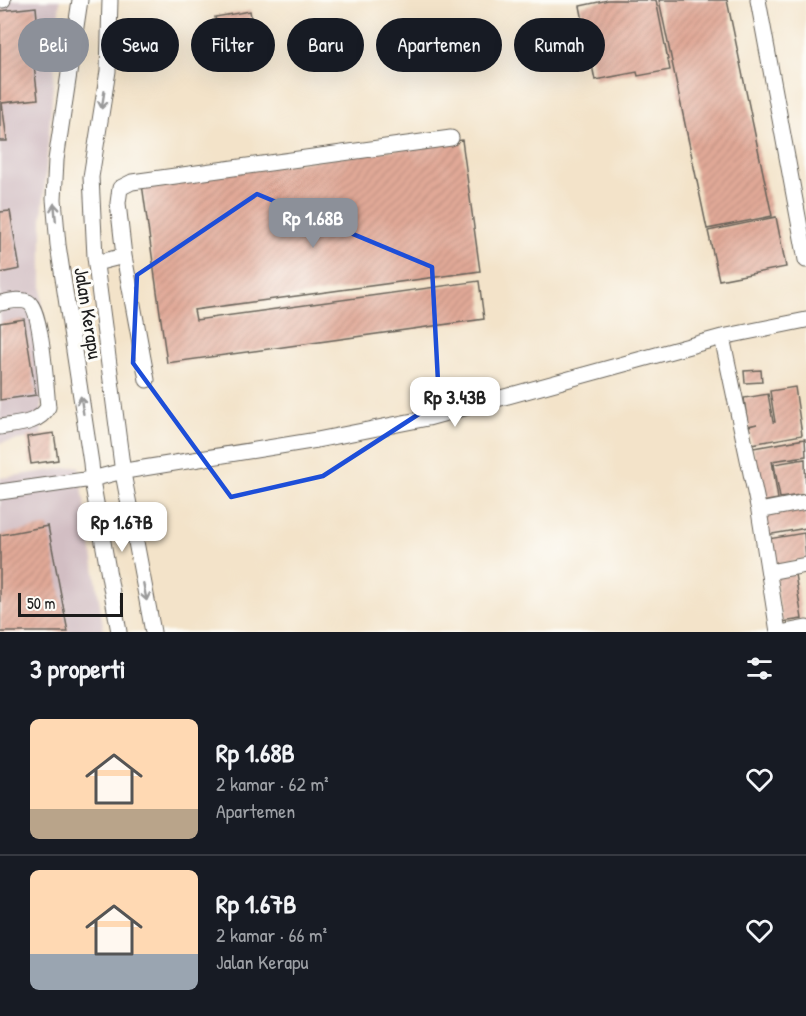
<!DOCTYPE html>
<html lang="id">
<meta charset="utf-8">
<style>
:root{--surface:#171b24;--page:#20242c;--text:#f1f3f6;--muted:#9ea1a6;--line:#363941;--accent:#8c9099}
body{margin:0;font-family:"Patrick Hand",sans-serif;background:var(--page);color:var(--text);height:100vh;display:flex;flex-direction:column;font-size:22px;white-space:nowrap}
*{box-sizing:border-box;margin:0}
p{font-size:20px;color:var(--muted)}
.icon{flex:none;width:33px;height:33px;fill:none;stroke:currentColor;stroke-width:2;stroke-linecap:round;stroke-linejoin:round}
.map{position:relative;height:632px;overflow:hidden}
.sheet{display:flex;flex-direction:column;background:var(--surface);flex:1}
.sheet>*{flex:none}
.top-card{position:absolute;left:18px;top:18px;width:771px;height:54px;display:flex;gap:12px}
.scale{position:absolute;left:18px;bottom:15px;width:105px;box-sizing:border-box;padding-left:6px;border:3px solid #1c1c1c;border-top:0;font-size:16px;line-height:21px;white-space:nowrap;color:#1c1c1c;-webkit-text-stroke:4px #fdfcf7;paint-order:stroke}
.price{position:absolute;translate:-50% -51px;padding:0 14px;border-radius:12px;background:#fff;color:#222;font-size:20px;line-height:39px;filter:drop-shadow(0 2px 3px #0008)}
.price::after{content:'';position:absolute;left:50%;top:36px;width:18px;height:14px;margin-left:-9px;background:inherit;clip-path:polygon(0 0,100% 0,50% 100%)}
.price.on{background:var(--accent);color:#fff}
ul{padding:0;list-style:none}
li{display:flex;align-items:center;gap:18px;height:150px;padding:0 30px}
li+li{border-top:2px solid var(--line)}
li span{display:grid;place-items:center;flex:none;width:168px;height:120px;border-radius:9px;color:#555}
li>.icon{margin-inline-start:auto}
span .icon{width:72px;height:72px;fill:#fffc;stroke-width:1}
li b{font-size:26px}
h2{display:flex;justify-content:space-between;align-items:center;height:72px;padding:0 30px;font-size:26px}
.chip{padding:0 21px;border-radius:27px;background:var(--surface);box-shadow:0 6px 24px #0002;font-size:21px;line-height:54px}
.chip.on{background:var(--accent);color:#fff}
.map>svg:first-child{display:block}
.industrial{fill:#d2bec3}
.building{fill:url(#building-hatch)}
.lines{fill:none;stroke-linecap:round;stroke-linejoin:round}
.minor-casing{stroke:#676259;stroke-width:17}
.minor{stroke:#fff;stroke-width:15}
.oneway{stroke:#999}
.marked{fill:none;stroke:#1d4ed8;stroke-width:4.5;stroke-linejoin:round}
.labels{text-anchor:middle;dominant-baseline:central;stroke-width:6;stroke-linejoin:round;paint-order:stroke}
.street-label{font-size:20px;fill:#1c1c1c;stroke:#fdfcf7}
</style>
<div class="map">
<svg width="806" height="632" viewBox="0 0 806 632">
<defs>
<pattern id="building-hatch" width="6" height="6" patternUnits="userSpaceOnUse" patternTransform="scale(1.5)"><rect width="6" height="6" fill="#e1a997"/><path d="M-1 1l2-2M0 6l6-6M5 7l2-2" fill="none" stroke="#c09182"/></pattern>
</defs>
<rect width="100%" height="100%" fill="#fdfcf7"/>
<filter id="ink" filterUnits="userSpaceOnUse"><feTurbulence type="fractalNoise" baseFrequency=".0167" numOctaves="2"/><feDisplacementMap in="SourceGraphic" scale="12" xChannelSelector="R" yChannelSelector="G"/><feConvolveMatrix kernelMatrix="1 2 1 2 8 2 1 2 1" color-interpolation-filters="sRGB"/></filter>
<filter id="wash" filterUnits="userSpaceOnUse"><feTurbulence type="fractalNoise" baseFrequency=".008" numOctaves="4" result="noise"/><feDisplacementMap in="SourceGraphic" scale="24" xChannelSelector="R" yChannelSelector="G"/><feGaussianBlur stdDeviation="1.35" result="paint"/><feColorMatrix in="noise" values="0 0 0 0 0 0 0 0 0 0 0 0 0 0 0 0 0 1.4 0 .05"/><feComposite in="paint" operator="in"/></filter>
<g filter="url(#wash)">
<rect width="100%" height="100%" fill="#f3e3c9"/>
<path class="industrial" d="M0,0H60L42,219V436L0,443Z
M79,466L104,632H0V478Z"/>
<g id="blocks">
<path class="building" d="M608,0H656L670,70L638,76L637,72L595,80L580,6Z
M659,0H727L772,216L707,229Z
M36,7L38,30L30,31L38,99L2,103L7,141H0V11Z
M250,11L258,55L223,61L215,17Z
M462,140L480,271L194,310L196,320L479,281L484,319L167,363L142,184Z
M10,211L20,269L0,273V212Z
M776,217L786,267L719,280L708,231Z
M24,319L36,395L0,400V323Z
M761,370L762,382L745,383L744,371Z
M795,387L802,435L752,444L749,426L757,424L748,426L744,398L768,394L773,422H775L770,391Z
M54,433L58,460L31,464L27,437Z
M805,439L806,456L772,461L778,499L762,502L753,448Z
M805,459L806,494L780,498L774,464Z
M806,504V528L767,535L763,511Z
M48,526L68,632H0V535Z
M804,533L806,558L772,567L768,539Z
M795,574L802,619L782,622L775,577Z"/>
</g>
</g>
<g filter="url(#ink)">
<use href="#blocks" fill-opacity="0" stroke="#676259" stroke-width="1.5"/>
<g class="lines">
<g class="minor-casing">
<path id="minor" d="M0,0H3
M80,0L56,160L54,199L58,245L91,463L93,486L119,632
M110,0L108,71L91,177L95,257L123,473L153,632
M758,0L806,260
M124,256L147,380
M96,263L124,256L118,203L120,188L132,182L451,138
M0,303C8,302 20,298 28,302C42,309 46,390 48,407C39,424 17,424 0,427
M722,337L759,511L778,632
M0,492L92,479L119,472L317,440L428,418L722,337L806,320
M759,511L806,502
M769,572L806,565
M785,632L806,628"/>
</g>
<use href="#minor" class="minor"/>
</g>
<defs><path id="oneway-shaft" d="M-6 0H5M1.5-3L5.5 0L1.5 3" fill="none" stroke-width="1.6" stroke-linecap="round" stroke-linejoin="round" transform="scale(1.5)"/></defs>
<g class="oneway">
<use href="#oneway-shaft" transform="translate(103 100) rotate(99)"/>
<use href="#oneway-shaft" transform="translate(55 212) rotate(-95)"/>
<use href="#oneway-shaft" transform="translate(82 405) rotate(-99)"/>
<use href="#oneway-shaft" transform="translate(145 592) rotate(79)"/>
</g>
</g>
<path class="marked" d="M257,194L432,267L439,401L323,476L231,497L133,363L137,275Z"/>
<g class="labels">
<g class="street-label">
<text transform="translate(89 313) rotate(81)">Jalan Kerapu</text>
</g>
</g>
</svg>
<div class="scale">50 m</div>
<b class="price on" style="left:313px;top:249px">Rp 1.68B</b>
<b class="price" style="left:455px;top:428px">Rp 3.43B</b>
<b class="price" style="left:122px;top:553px">Rp 1.67B</b>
<div class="top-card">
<a class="chip on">Beli</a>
<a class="chip">Sewa</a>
<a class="chip">Filter</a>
<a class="chip">Baru</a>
<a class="chip">Apartemen</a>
<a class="chip">Rumah</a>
</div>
</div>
<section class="sheet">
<h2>3 properti<svg class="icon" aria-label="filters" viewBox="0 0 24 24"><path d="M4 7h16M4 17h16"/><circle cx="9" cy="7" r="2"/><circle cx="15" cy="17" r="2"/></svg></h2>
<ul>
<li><span style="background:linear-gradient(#ffd9b3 75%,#b9a48a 0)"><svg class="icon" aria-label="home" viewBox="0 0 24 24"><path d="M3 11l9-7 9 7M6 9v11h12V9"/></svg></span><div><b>Rp 1.68B</b><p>2 kamar · 62 m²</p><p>Apartemen</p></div><svg class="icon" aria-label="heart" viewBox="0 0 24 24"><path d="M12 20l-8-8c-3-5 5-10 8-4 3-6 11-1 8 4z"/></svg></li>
<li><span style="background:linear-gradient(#ffd9b3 70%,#9aa5b1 0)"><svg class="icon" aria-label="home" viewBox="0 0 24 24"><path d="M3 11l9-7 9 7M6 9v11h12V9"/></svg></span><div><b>Rp 1.67B</b><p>2 kamar · 66 m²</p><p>Jalan Kerapu</p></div><svg class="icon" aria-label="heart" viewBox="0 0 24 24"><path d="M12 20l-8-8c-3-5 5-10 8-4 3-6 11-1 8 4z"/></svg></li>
</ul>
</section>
